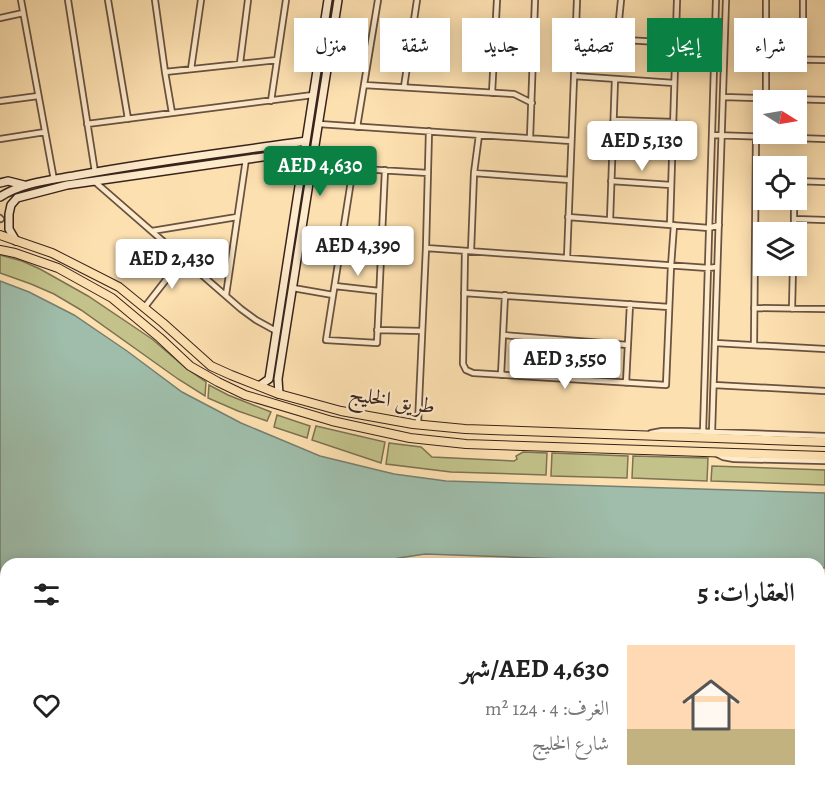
<!DOCTYPE html>
<html lang="ar">
<meta charset="utf-8">
<style>
:root{--surface:#fff;--page:#f2f2f2;--text:#222;--muted:#767676;--accent:#0b8043}
body{margin:0;font-family:Alegreya,Amiri,serif;background:var(--page);color:var(--text);direction:rtl;height:100vh;display:flex;flex-direction:column;font-size:22px;white-space:nowrap}
*{box-sizing:border-box;margin:0}
p{font-size:20px;color:var(--muted)}
.icon{flex:none;width:33px;height:33px;fill:none;stroke:currentColor;stroke-width:2;stroke-linecap:round;stroke-linejoin:round}
.map{position:relative;flex:1;overflow:hidden;direction:ltr}
.side{position:absolute;left:0px;top:558px;width:825px;height:236px;display:flex;flex-direction:column;background:var(--surface);border-radius:18px 18px 0 0;box-shadow:0 3px 15px #0003;direction:rtl}
.side>*{flex:none}
.banner{position:absolute;left:18px;top:18px;width:789px;height:54px;direction:rtl;display:flex;gap:12px}
.needle{width:39px;rotate:101deg}
.fabs{position:absolute;left:753px;top:90px;display:grid;gap:12px}
.fabs a{display:grid;place-items:center;width:54px;height:54px;border-radius:0px;background:var(--surface);box-shadow:0 3px 15px #0003;font-size:30px}
.price{position:absolute;translate:-50% -51px;padding:0 14px;border-radius:6px;background:#fff;color:#222;font-size:20px;line-height:39px;filter:drop-shadow(0 2px 3px #0008)}
.price::after{content:'';position:absolute;left:50%;top:36px;width:18px;height:14px;margin-left:-9px;background:inherit;clip-path:polygon(0 0,100% 0,50% 100%)}
.price.on{background:var(--accent);color:#fff}
ul{padding:0;list-style:none}
li{display:flex;align-items:center;gap:18px;height:150px;padding:0 30px}
li span{display:grid;place-items:center;flex:none;width:168px;height:120px;border-radius:0px;color:#555}
li>.icon{margin-inline-start:auto}
span .icon{width:72px;height:72px;fill:#fffc;stroke-width:1}
li b{font-size:26px}
h2{display:flex;justify-content:space-between;align-items:center;height:72px;padding:0 30px;font-size:26px}
.chip{padding:0 21px;border-radius:0px;background:var(--surface);box-shadow:0 3px 15px #0003;font-size:21px;line-height:54px}
.chip.on{background:var(--accent);color:#fff}
.map>svg:first-child{display:block}
.green{fill:#c2c28a;stroke:#7d7253;stroke-width:1.5}
.water{fill:#9fbdaa;stroke:#767f71;stroke-width:1.5}
.lines{fill:none;stroke-linecap:round;stroke-linejoin:round}
.street-casing{stroke:#695241;stroke-width:8}
.secondary-casing{stroke:#38231c;stroke-width:10}
.primary-casing{stroke:#38231c;stroke-width:10}
.street{stroke:#feebcc;stroke-width:4.5}
.secondary{stroke:#feebcc;stroke-width:7}
.primary{stroke:#fde0b0;stroke-width:8}
.labels{text-anchor:middle;dominant-baseline:central;stroke-width:4.5;stroke-linejoin:round;paint-order:stroke}
.street-label{font-size:22px;fill:#38231c;stroke:#feebcc}
</style>
<div class="map">
<svg width="825" height="793" viewBox="0 0 825 793">
<rect width="100%" height="100%" fill="#fde0b0"/>
<filter id="stains"><feTurbulence type="fractalNoise" baseFrequency=".00333" numOctaves="4"/><feColorMatrix values="0 0 0 0 .2 0 0 0 0 .09 0 0 0 0 .02 0 0 0 .5 -.17"/></filter>
<radialGradient id="worn" r=".72"><stop offset=".6" stop-color="#630" stop-opacity="0"/><stop offset="1" stop-color="#630" stop-opacity=".3"/></radialGradient>
<path class="green" d="M0,255L22,261L40,269L88,296L152,339L187,369L206,382L205,396L178,379L81,310L54,294L31,284L0,273Z
M209,385L228,395L271,412L267,421L238,411L208,398Z
M277,415L310,426L307,438L274,427Z
M316,426L385,442L381,463L312,440Z
M389,443L421,447L432,457L514,461L517,459L516,456L523,452L547,453L546,475L451,472L386,464Z
M552,453L628,456L627,478L551,476Z
M633,456L708,458L707,481L632,478Z
M712,466L825,470V485L711,481Z"/>
<path class="water" d="M0,281L29,292L74,315L127,351L182,392L241,423L320,456L394,474L446,481L825,493V568H819V564H704L425,554L399,558L370,564H6V749H0Z"/>
<g class="lines">
<g class="street-casing">
<path id="street" d="M21,0L54,180
M68,0L95,172
M108,0L128,119
M155,0L165,72L172,113
M0,18L23,13
M575,37L676,43
M617,40L621,0
M766,59L825,60
M803,60V0
M240,63L248,0
M191,69L201,0
M165,72L277,60
M574,76L674,83
M364,85L514,94L532,103
M404,87L417,0
M492,93L497,0
M723,97L825,100
M766,98V0
M0,101L38,96
M271,101L286,0
M614,120L673,122
M87,124L313,95
M319,124L571,141
M357,127L378,0
M712,135L825,139
M530,138L535,0
M0,139L45,132
M312,166L428,173
M353,168L326,340L377,343L385,170
M474,173L479,135
M94,181L241,309L256,320L276,331
M611,181L671,185
M796,181L825,182
M568,217L709,228L719,225
M0,218L1,219
M794,219L825,220
M610,220L615,79
M670,225L677,0
M152,231L237,217
M794,232V200
M342,236L382,239
M426,248L708,268L717,267
M465,251L463,364L466,370L473,373L666,385L671,266L674,225
M471,251L474,173L570,180
M567,258L577,0
M335,286L379,291
M293,288L333,295
M464,293L669,307
M226,295L246,159
M144,308L183,258
M754,308L825,309
M792,309L793,266
M377,330L422,331
M503,335L628,345
M715,343L825,349
M754,345L756,136
M501,375L505,295
M626,383L630,304
M714,385L825,391
M418,424L426,248L429,131
M703,432L716,0
M712,432L726,0
M651,433L662,431H682L825,436
M717,454L723,457L734,459L825,461
M0,777H6
M91,788L129,793
M352,788L402,793
M0,789H16L45,793
M661,791L663,793
M201,793L203,788
M289,793L292,788
M333,793L337,788
M446,793V788
M491,793L492,791L500,789L593,793"/>
</g>
<g class="secondary-casing">
<path id="secondary" d="M0,183L8,181L24,185
M0,197C23,182 52,180 79,175C154,161 230,152 306,141
M16,241L9,229V214L11,205L17,198L67,185L304,151
M259,386L269,379L328,0
M279,394L278,379L338,0"/>
</g>
<g class="primary-casing">
<path id="primary" d="M0,235L52,253L119,287L163,323L211,366L231,375L279,394L341,411L413,424L465,429L825,442
M0,250L15,253L58,268L112,298L160,338L190,366L218,382L245,395L332,421L410,438L466,444L825,456"/>
</g>
<use href="#street" class="street"/>
<use href="#secondary" class="secondary"/>
<use href="#primary" class="primary"/>
</g>
<g class="labels">
<g class="street-label">
<text transform="translate(392 400) rotate(9)">طريق الخليج</text>
</g>
</g>
<rect width="100%" height="100%" filter="url(#stains)"/>
<rect width="100%" height="100%" fill="url(#worn)"/>
</svg>
<div class="fabs">
<a><svg class="needle" viewBox="-14 -14 28 28"><path d="M0-13l5 13h-10z" fill="#e53935"/><path d="M0 13l5-13h-10z" fill="#767676"/></svg></a>
<a><svg class="icon" aria-label="locate" viewBox="0 0 24 24"><circle cx="12" cy="12" r="6"/><path d="M12 2v4M12 18v4M2 12h4M18 12h4"/></svg></a>
<a><svg class="icon" aria-label="layers" viewBox="0 0 24 24"><path d="M12 4l9 5-9 5-9-5zM3 14l9 5 9-5"/></svg></a>
</div>
<b class="price" style="left:642px;top:172px">AED 5,130</b>
<b class="price on" style="left:320px;top:197px">AED 4,630</b>
<b class="price" style="left:358px;top:277px">AED 4,390</b>
<b class="price" style="left:172px;top:290px">AED 2,430</b>
<b class="price" style="left:565px;top:390px">AED 3,550</b>
<div class="banner">
<a class="chip">شراء</a>
<a class="chip on">إيجار</a>
<a class="chip">تصفية</a>
<a class="chip">جديد</a>
<a class="chip">شقة</a>
<a class="chip">منزل</a>
</div>
<section class="side">
<h2>العقارات: 5<svg class="icon" aria-label="filters" viewBox="0 0 24 24"><path d="M4 7h16M4 17h16"/><circle cx="9" cy="7" r="2"/><circle cx="15" cy="17" r="2"/></svg></h2>
<ul>
<li><span style="background:linear-gradient(#ffd9b3 70%,#c2b280 0)"><svg class="icon" aria-label="home" viewBox="0 0 24 24"><path d="M3 11l9-7 9 7M6 9v11h12V9"/></svg></span><div><b>AED 4,630/شهر</b><p>الغرف: 4 · 124 m²</p><p>شارع الخليج</p></div><svg class="icon" aria-label="heart" viewBox="0 0 24 24"><path d="M12 20l-8-8c-3-5 5-10 8-4 3-6 11-1 8 4z"/></svg></li>
</ul>
</section>
</div>
